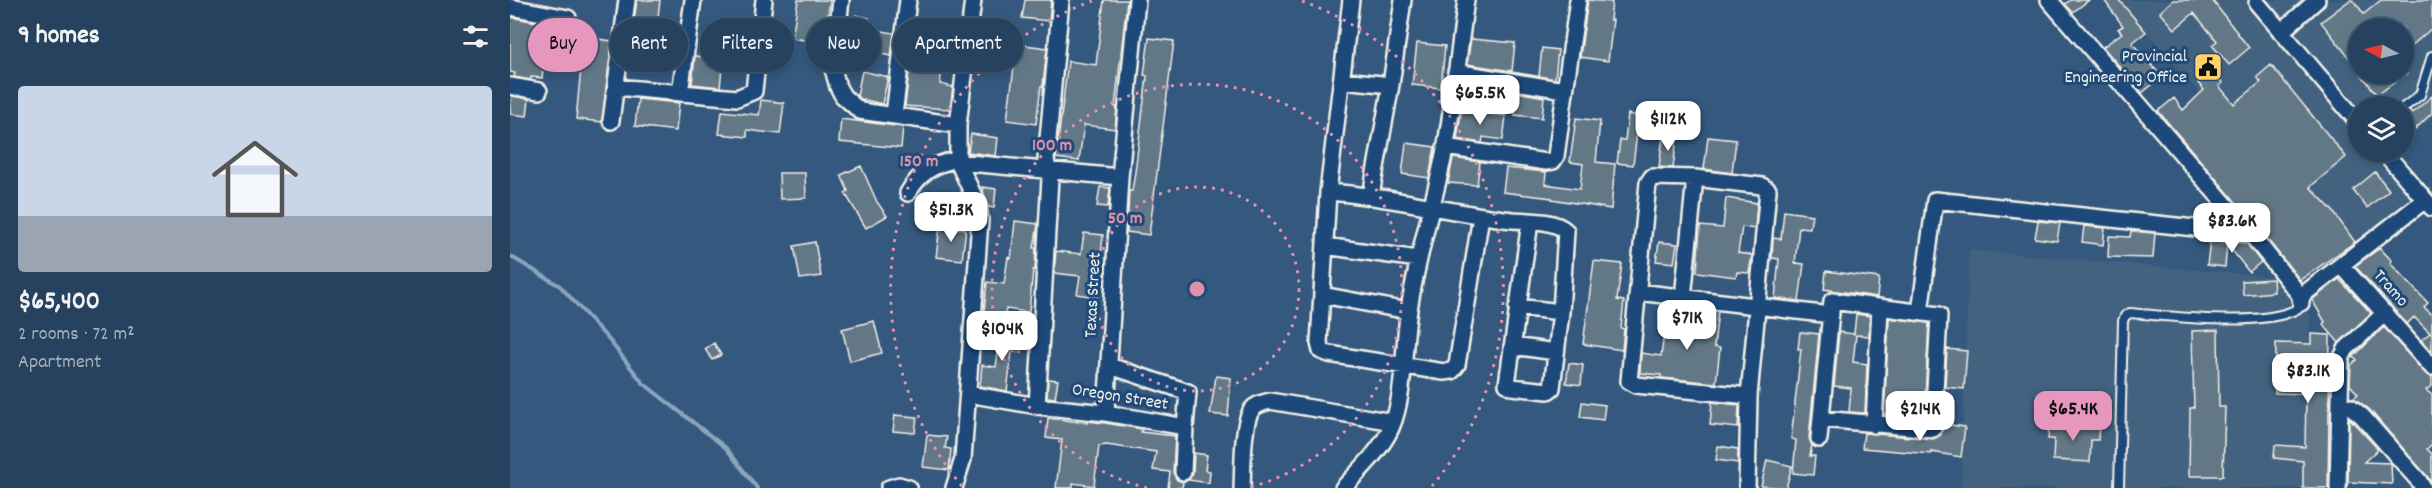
<!DOCTYPE html>
<meta charset="utf-8">
<style>
:root{--surface:#27425e;--page:#2f4964;--text:#f1f3f6;--muted:#a4b0bc;--line:#435b73;--accent:#e797bd}
body{margin:0;font-family:Dekko,sans-serif;background:var(--page);color:var(--text);height:100vh;display:flex;flex-direction:column;font-size:22px;white-space:nowrap}
*{box-sizing:border-box;margin:0}
p{font-size:20px;color:var(--muted)}
.icon{flex:none;width:33px;height:33px;fill:none;stroke:currentColor;stroke-width:2;stroke-linecap:round;stroke-linejoin:round}
.map{position:relative;flex:1;overflow:hidden}
.drawer{display:flex;flex-direction:column;background:var(--surface);width:510px}
.drawer>*{flex:none}
.guide{position:absolute;left:18px;top:18px;width:570px;height:54px;display:flex;gap:12px}
.needle{width:39px;rotate:277deg}
.buttons{position:absolute;left:1838px;top:18px;display:grid;gap:12px}
.buttons a{display:grid;place-items:center;width:66px;height:66px;border-radius:50%;background:var(--surface);box-shadow:0 3px 9px #0003,0 0 0 2px var(--line);font-size:30px}
.price{position:absolute;translate:-50% -51px;padding:0 14px;border-radius:12px;background:#fff;color:#222;font-size:20px;line-height:39px;filter:drop-shadow(0 2px 3px #0008)}
.price::after{content:'';position:absolute;left:50%;top:36px;width:18px;height:14px;margin-left:-9px;background:inherit;clip-path:polygon(0 0,100% 0,50% 100%)}
.price.active{background:var(--accent);color:#111}
ul{padding:0;list-style:none}
li{display:grid;align-content:center;gap:12px;height:318px;padding:0 18px}
li span{display:grid;place-items:center;height:186px;border-radius:6px;color:#555}
li>.icon{margin-inline-start:auto}
span .icon{width:108px;height:108px;fill:#fffc;stroke-width:1}
li b{font-size:26px}
h2{display:flex;justify-content:space-between;align-items:center;height:72px;padding:0 18px;font-size:26px}
.tag{padding:0 21px;border-radius:27px;background:var(--surface);box-shadow:0 3px 9px #0003,0 0 0 2px var(--line);font-size:21px;line-height:54px}
.tag.active{background:var(--accent);color:#111}
main{display:flex;flex:1;min-height:0}
.map>svg:first-child{display:block}
.built{fill:#426280;fill-rule:evenodd}
.lines{fill:none;stroke-linecap:round;stroke-linejoin:round}
.stream{stroke:#8ca5bd;stroke-width:4}
.building{fill:#647886;stroke:#f4f1e8;stroke-width:1.5}
.lane-casing{stroke:#f4f1e8;stroke-width:12}
.street-casing{stroke:#f4f1e8;stroke-width:20}
.lane{stroke:#1f4a7a;stroke-width:8}
.street{stroke:#1f4a7a;stroke-width:15}
.ring{fill:none;stroke:#de8fa9;stroke-width:3;stroke-dasharray:3 6}
.labels{text-anchor:middle;dominant-baseline:central;stroke-width:6;stroke-linejoin:round;paint-order:stroke}
.poi-label{font-size:18px;fill:#f4f1e8;stroke:#1f4a7a;text-anchor:end}
.street-label{font-size:18px;fill:#f4f1e8;stroke:#1f4a7a}
.centre{fill:#de8fa9;stroke:#1f4a7a;stroke-width:3}
.ring-label{font-size:18px;text-anchor:middle;font-weight:bold;fill:#de8fa9;stroke:#1f4a7a;stroke-width:6;stroke-linejoin:round;paint-order:stroke}
</style>
<main>
<section class="drawer">
<h2>9 homes<svg class="icon" aria-label="filters" viewBox="0 0 24 24"><path d="M4 7h16M4 17h16"/><circle cx="9" cy="7" r="2"/><circle cx="15" cy="17" r="2"/></svg></h2>
<ul>
<li><span style="background:linear-gradient(#c9d6e8 70%,#9aa5b1 0)"><svg class="icon" aria-label="home" viewBox="0 0 24 24"><path d="M3 11l9-7 9 7M6 9v11h12V9"/></svg></span><div><b>$65,400</b><p>2 rooms · 72 m²</p><p>Apartment</p></div></li>
</ul>
</section>
<div class="map">
<svg width="1922" height="488" viewBox="0 0 1922 488">
<rect width="100%" height="100%" fill="#34587e"/>
<filter id="ink" filterUnits="userSpaceOnUse"><feTurbulence type="fractalNoise" baseFrequency=".0167" numOctaves="2"/><feDisplacementMap in="SourceGraphic" scale="12" xChannelSelector="R" yChannelSelector="G"/><feConvolveMatrix kernelMatrix="1 2 1 2 8 2 1 2 1" color-interpolation-filters="sRGB"/></filter>
<g filter="url(#ink)">
<path class="built" d="M1609,0H1800L1761,35L1848,137V152H1860L1902,200L1831,256Z
M1814,0H1922V117L1893,142V106H1849L1782,28ZM1848,28H1893V74H1848Z
M1459,250L1767,277L1800,316L1795,488H1451Z"/>
<g class="lines">
<path class="stream" d="M0,256L50,286L99,340L133,383L216,448L247,488"/>
</g>
<path class="building" d="M127,0H150L144,51L120,48Z
M288,0H320L314,43L282,38Z
M515,0H541L539,21L512,18Z
M594,0H617L605,107H607L605,129L574,125L569,161L546,158L558,61L586,65Z
M1078,0L1102,2L1100,20H1103L1098,61L1070,57Z
M1561,0H1579L1563,12L1555,4Z
M1594,0H1609L1636,32L1622,43L1652,77L1632,93L1593,47L1612,33L1608,29L1613,26Z
M1663,0H1702L1739,48L1719,65L1702,45L1707,41L1684,13L1665,29L1650,12Z
M1840,0H1843L1854,14L1871,0H1922V28L1893,53V28H1848V69L1811,22Z
M346,15L359,18L356,37L342,34Z
M0,17L48,26L46,47L36,46L32,78L21,77V80L4,77L5,73L0,72Z
M361,29L384,33L381,56L357,51Z
M74,37L102,41L92,122L66,119Z
M403,38L448,44L446,63L433,61L430,84L443,87L440,109L395,106Z
M639,38L664,41L639,235L617,232L619,191H622L625,172L637,76L634,75Z
M961,39L1005,43L1002,71L957,64Z
M907,43L935,46L931,88L902,85Z
M507,44L537,48L533,86H531L526,124L497,120Z
M1032,48L1048,50L1045,79L1029,76Z
M185,56L213,59L210,87L182,84Z
M1761,65L1836,157L1800,187L1822,210L1845,242L1790,280L1748,228L1648,111L1664,98L1673,110L1694,90L1688,83L1702,71L1713,83L1709,86L1724,104L1751,82L1747,77Z
M352,71L378,77L372,104L351,99L347,96Z
M1851,74H1896L1867,95Z
M1007,92L1034,97L1032,118L1005,115Z
M2,96L19,99L17,116L0,114Z
M1922,96V113L1893,141V114L1900,110L1902,113Z
M128,99L169,103L166,131L125,126Z
M251,100L274,103L270,134L237,130V137L209,134L212,111L249,115Z
M952,108L967,110V112L996,116L993,140L973,137L972,143L947,139Z
M1118,114L1129,116L1123,165L1107,163L1110,140H1115Z
M1066,118L1090,121L1086,162L1105,164L1101,209L1042,199V198L993,192L996,168L1036,172L1035,184L1070,189L1073,164L1060,162Z
M331,119L393,127L391,148L329,142Z
M461,134L488,138L486,156L458,152Z
M1153,136L1167,138L1163,168L1149,167Z
M1198,137L1226,140L1222,173L1194,169Z
M896,143L925,147L919,178L892,174Z
M943,158L970,162L967,185L938,183Z
M351,166L367,202L377,216L356,228L335,193L338,191L331,175Z
M1865,172L1879,190L1857,208L1843,190Z
M269,173H295L296,198L270,199Z
M472,187L486,189L484,208L478,207Z
M590,187L600,188L598,207L587,206Z
M1216,198L1247,203L1245,229L1232,227L1228,253L1242,255L1239,273L1227,272L1226,277L1187,272L1190,226L1213,228Z
M1274,211L1302,215L1300,228L1289,227L1285,263L1294,264L1289,301L1265,298L1269,259L1262,258L1263,238L1271,239Z
M505,221L528,224L524,248H526L525,270H523L519,312L496,309L493,325L473,322L477,282L494,284L498,257L501,258Z
M1528,221L1550,223L1547,241L1525,238Z
M430,226L456,229L452,260L426,257Z
M1574,226L1595,228L1593,245L1572,242Z
M1621,231L1645,233L1643,258L1598,257L1599,236L1620,237Z
M574,233L593,235L587,297L567,294L570,276L544,273L546,251L571,254Z
M1700,241L1736,243L1751,262L1739,272L1717,244L1715,267L1697,265Z
M305,242L311,276L290,279L284,246Z
M1149,242L1167,244L1164,263L1146,261Z
M1870,248L1882,261L1880,263L1918,303L1914,307L1922,315V352L1911,340L1920,333L1904,317L1897,324L1845,266Z
M1084,261L1112,264L1107,300L1114,301L1111,328L1114,329L1112,350L1073,344Z
M1316,271L1369,278L1367,297L1314,289Z
M1763,279L1764,292L1733,295L1732,281Z
M1829,279L1861,313L1829,343L1813,324L1815,322L1802,300Z
M1187,309L1208,311L1204,347L1210,348L1206,383L1151,378V375L1130,373L1131,353L1151,356L1156,319L1185,323Z
M1346,314L1360,316L1359,336L1346,335L1343,362L1357,364L1355,413L1339,412L1341,388L1324,386L1329,332L1344,334Z
M1379,318L1419,323L1414,418L1374,415Z
M364,321L372,353L340,361L332,329Z
M1874,327L1915,373L1922,377V386L1916,390L1922,395V444L1917,449L1922,454V482L1859,409L1843,398L1848,394L1840,385L1841,365L1847,360L1843,357Z
M1708,330L1709,407H1715L1713,476H1679L1680,408H1684L1682,331Z
M491,331L513,334L511,353L502,352L497,391L470,386L472,365L486,367Z
M1290,332L1309,334L1299,438L1302,445L1300,456H1305L1303,475L1283,473L1286,440L1281,439L1291,349H1288Z
M1801,334L1820,335L1818,488H1793V461L1764,458L1765,445L1795,447L1796,394L1765,393L1766,343L1801,344Z
M204,343L211,355L202,360L195,349Z
M1437,349L1457,351L1454,389L1435,387Z
M1059,363L1073,365L1071,385L1056,383Z
M706,376L721,378L718,416L700,414Z
M538,379L548,380L545,398L537,397Z
M1072,402L1095,405L1093,420L1070,417Z
M1202,402L1229,405L1228,428L1200,425Z
M385,415L407,417L405,433L383,431Z
M538,418L577,423V421L595,423L632,429L631,432L665,436L663,472L667,480L673,482L672,488H658L660,472L643,470L646,452L596,445L589,446L584,486L563,483V488H546L552,440L536,438Z
M1839,418L1868,449L1854,462L1881,463L1882,484L1838,482Z
M1433,424L1455,427L1451,457L1421,452V454L1352,448L1354,433L1423,439L1431,435Z
M1539,425L1589,426L1588,440H1581L1580,462L1543,460L1544,439H1538Z
M417,435L437,437L435,448L441,449L439,470L413,467Z
M1208,446L1228,449V463L1206,460Z
M684,453L697,455L695,470L700,471L699,483L678,480L683,473Z
M1257,460L1282,466L1276,488L1251,486Z"/>
<g class="lines">
<g class="lane-casing">
<path id="lane" d="M1893,108L1910,95L1922,56
M1609,488L1613,321L1615,316L1620,313C1660,316 1758,329 1790,307"/>
</g>
<g class="street-casing">
<path id="street" d="M331,0L323,69L328,87L333,96L350,111L448,125
M841,0L818,192L809,343L811,351L819,354L934,372L942,371L947,365L971,216
M1539,0L1741,234L1792,298
M1747,3L1848,122
M0,7L58,18
M1771,32L1807,0
M946,72L1054,90
M833,80L881,85
M0,86L29,91
M106,87L227,98L244,91L254,0
M170,93L183,0
M384,115L398,0
M101,121L117,0
M935,147L1036,162L1043,161L1046,156L1068,0
M1874,152L1922,208
M448,162L610,177
M818,192C880,196 941,213 1003,220C1019,221 1044,220 1056,231L1051,312L1042,388L1038,391L1002,387L997,384L1020,222
M398,193C410,172 424,164 448,159
M861,195L881,85L893,0
M815,246L908,259
M1832,266L1922,367
M1128,292L1321,315
M812,295L898,311
M1173,298L1185,178
M1791,303L1790,297L1915,200
M1007,307L1051,312
M1410,312L1425,200L1741,234
M1002,346L1046,352
M458,394L527,406L596,413L675,427L678,392L600,366
M1831,405L1841,407L1852,416L1909,481L1913,488
M527,406L540,178L536,160L551,0
M596,413L610,177L627,0
M1364,425L1370,308
M1309,439L1322,301L1429,315L1423,429L1312,419
M673,472L675,427
M379,488L389,485L399,488
M444,488L453,459L470,220L468,205L448,162V125L463,0
M732,488C733,470 732,428 740,413C743,405 752,403 760,401L883,422
M833,488C850,470 871,450 881,428C895,397 893,344 899,310C907,256 924,203 935,150C944,100 949,50 956,0
M1237,488L1239,396L1258,190L1252,186L1185,178L1142,177L1138,183L1119,381L1126,385L1239,396
M1828,488L1831,359L1836,349L1875,313"/>
</g>
<use href="#lane" class="lane"/>
<use href="#street" class="street"/>
</g>
</g>
<g class="ring">
<circle cx="687" cy="289" r="102"/>
<path d="M637 488A205 205 0 1 1 737 488"/>
<path d="M452 486A307 307 0 0 1 582 1M792 1A307 307 0 0 1 922 486"/>
</g>
<defs>
<g id="civic-square" transform="scale(1.5)"><rect x="-9" y="-9" width="18" height="18" rx="4" fill="#ffd166" stroke="#1f4a7a"/><path d="M-.6-6.5H3V-4.5H.6V-3L4-1V1h2V6H-6V1h2V-1L-.6-3ZM-1.2 2.5V6h2.4V2.5Z" fill="#111"/></g>
</defs>
<g fill-rule="evenodd">
<use href="#civic-square" x="1698" y="67"/>
</g>
<g class="labels">
<g class="poi-label">
<text x="1677" y="57">Provincial<tspan x="1677" dy="21">Engineering Office</tspan></text>
</g>
<g class="street-label">
<text transform="translate(1880 289) rotate(48)">Tramo</text>
<text transform="translate(584 295) rotate(-87)">Texas Street</text>
<text transform="translate(610 398) rotate(9)">Oregon Street</text>
</g>
</g>
<circle cx="687" cy="289" r="9" class="centre"/>
<g class="ring-label">
<text x="542" y="150">100 m</text>
<text x="409" y="166">150 m</text>
<text x="615" y="223">50 m</text>
</g>
</svg>
<div class="buttons">
<a><svg class="needle" viewBox="-14 -14 28 28"><path d="M0-13l5 13h-10z" fill="#e53935"/><path d="M0 13l5-13h-10z" fill="#a4b0bc"/></svg></a>
<a><svg class="icon" aria-label="layers" viewBox="0 0 24 24"><path d="M12 4l9 5-9 5-9-5zM3 14l9 5 9-5"/></svg></a>
</div>
<b class="price" style="left:970px;top:126px">$65.5K</b>
<b class="price" style="left:1158px;top:152px">$112K</b>
<b class="price" style="left:441px;top:243px">$51.3K</b>
<b class="price" style="left:1722px;top:254px">$83.6K</b>
<b class="price" style="left:1177px;top:351px">$71K</b>
<b class="price" style="left:492px;top:362px">$104K</b>
<b class="price" style="left:1798px;top:404px">$83.1K</b>
<b class="price" style="left:1410px;top:442px">$214K</b>
<b class="price active" style="left:1563px;top:442px">$65.4K</b>
<div class="guide">
<a class="tag active">Buy</a>
<a class="tag">Rent</a>
<a class="tag">Filters</a>
<a class="tag">New</a>
<a class="tag">Apartment</a>
</div>
</div>
</main>
